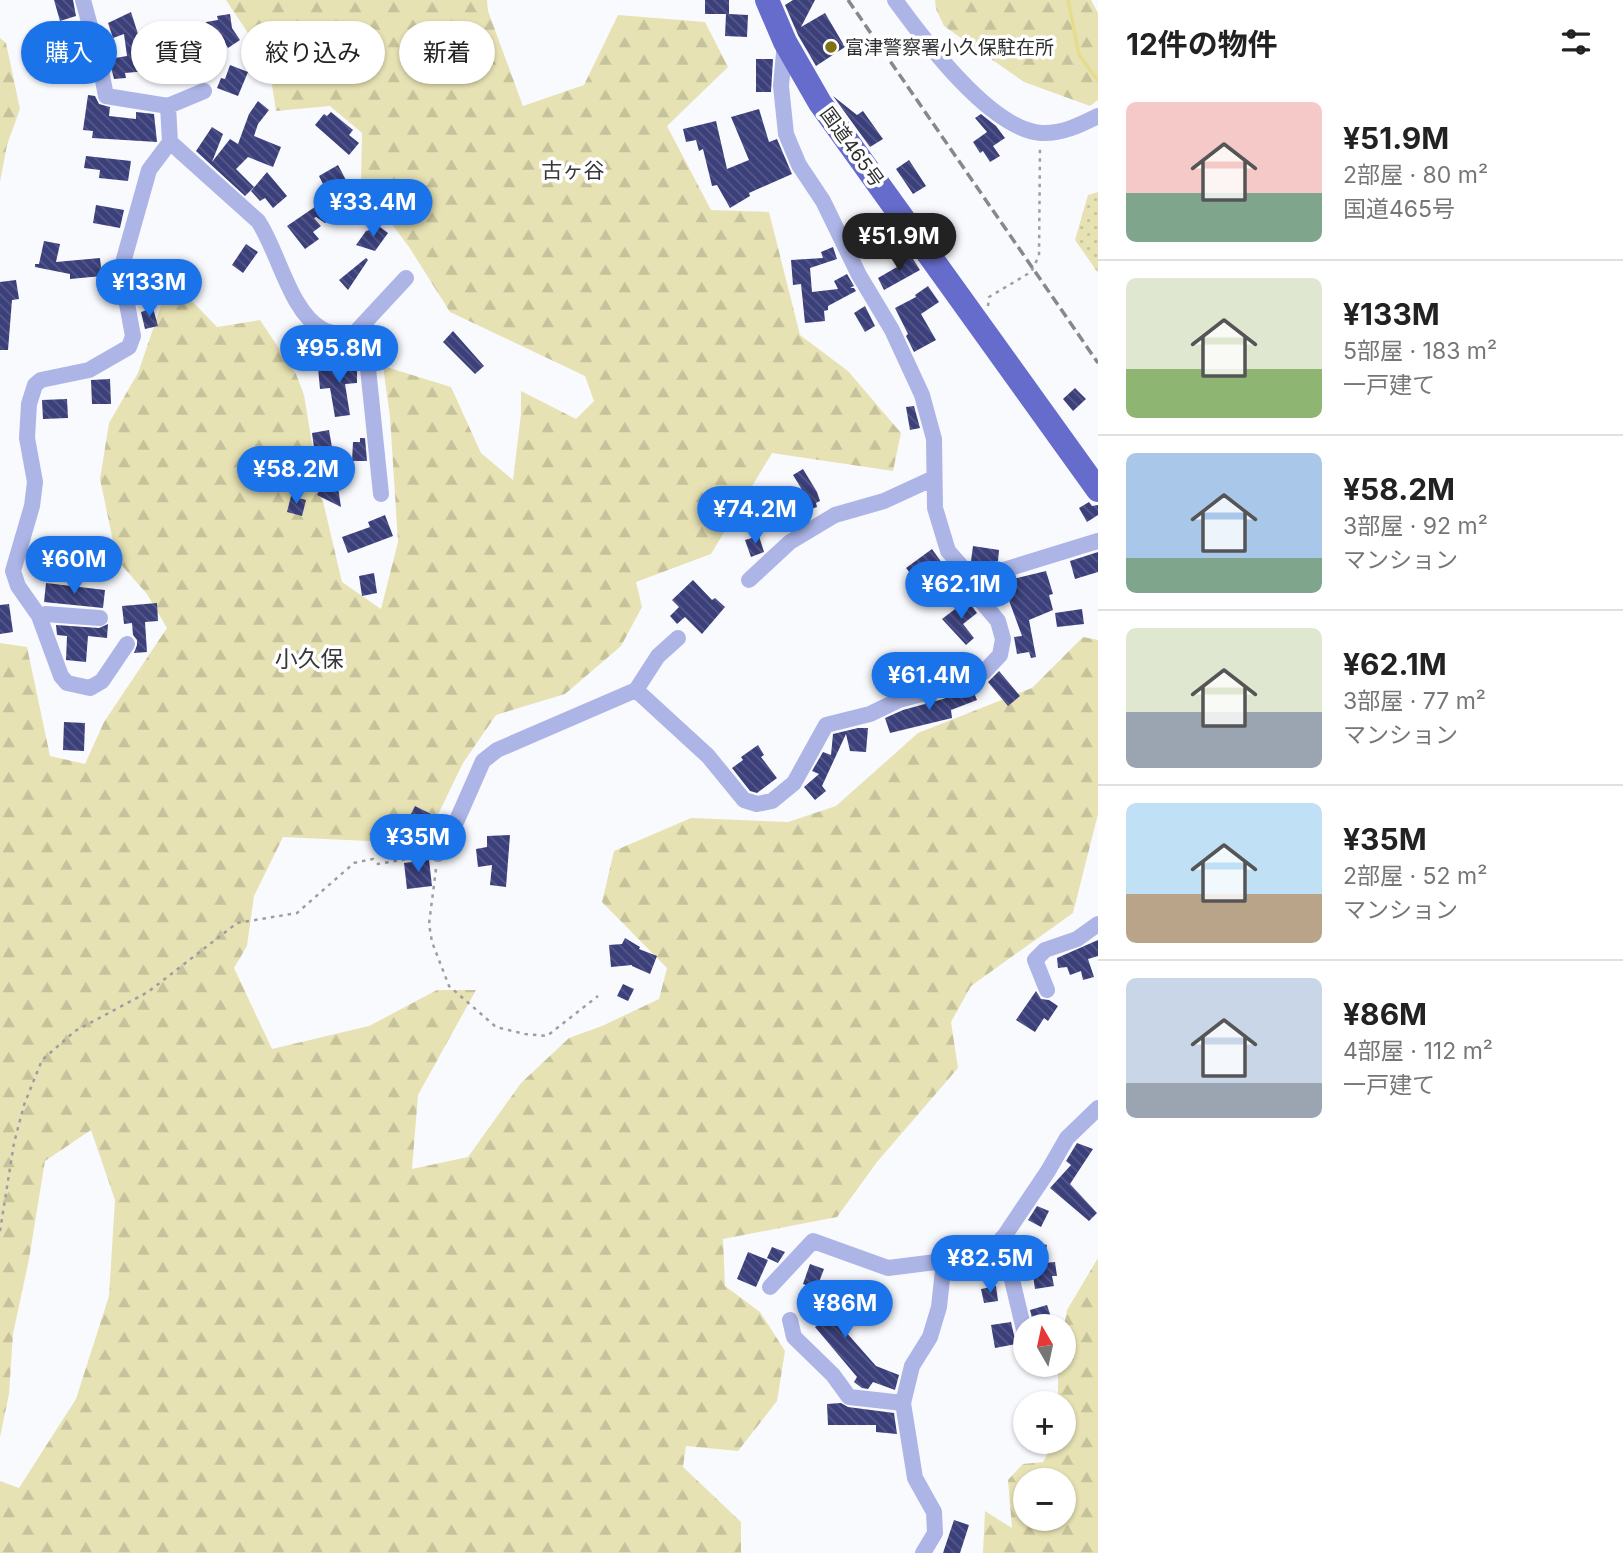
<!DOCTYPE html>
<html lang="ja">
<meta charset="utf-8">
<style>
:root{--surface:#fff;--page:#f6f6f6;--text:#222;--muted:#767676;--line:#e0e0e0;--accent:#1a73e8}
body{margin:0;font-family:Inter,"Noto Sans JP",sans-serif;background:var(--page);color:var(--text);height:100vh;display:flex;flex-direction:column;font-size:26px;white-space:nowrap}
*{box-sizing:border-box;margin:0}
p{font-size:23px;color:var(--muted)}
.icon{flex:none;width:38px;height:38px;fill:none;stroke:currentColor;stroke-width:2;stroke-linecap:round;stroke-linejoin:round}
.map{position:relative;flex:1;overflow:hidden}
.side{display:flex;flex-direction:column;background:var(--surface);width:525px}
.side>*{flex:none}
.banner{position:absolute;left:21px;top:21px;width:665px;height:63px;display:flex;gap:14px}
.needle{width:46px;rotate:351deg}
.controls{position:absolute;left:1013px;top:1314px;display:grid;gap:14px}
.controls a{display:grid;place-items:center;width:63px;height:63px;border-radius:50%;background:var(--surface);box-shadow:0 2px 5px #0004;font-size:35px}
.price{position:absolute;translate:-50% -60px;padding:0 16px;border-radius:24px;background:var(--accent);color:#fff;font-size:23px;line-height:46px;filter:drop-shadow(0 2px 4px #0008)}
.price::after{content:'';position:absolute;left:50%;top:42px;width:21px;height:16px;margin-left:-10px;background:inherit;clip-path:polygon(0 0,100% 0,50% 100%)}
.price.on{background:#222;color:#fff}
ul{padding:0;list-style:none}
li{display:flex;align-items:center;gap:21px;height:175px;padding:0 28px}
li+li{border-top:2px solid var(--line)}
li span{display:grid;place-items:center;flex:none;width:196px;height:140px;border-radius:10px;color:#555}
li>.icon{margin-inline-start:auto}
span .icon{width:84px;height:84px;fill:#fffc;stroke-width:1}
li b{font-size:30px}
h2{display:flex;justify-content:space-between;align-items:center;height:84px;padding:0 28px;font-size:30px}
.pill{padding:0 24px;border-radius:32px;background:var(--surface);box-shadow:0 2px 5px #0004;font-size:24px;line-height:63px}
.pill.on{background:var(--accent);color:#fff}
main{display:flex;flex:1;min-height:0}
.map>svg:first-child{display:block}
.green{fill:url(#green-dots)}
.forest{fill:url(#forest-firs);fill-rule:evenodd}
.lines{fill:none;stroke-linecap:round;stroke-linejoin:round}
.stream{stroke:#e6dc8f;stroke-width:3.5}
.building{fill:url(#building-back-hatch)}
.path{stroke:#9d9ea1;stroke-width:2.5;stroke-dasharray:3.5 5;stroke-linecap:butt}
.minor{stroke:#adb5e7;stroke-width:16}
.trunk{stroke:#666ccc;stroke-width:24}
.rail{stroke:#87888a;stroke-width:3.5;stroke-dasharray:10 5;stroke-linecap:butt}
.poi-dot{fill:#7e7213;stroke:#fff;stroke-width:2.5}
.labels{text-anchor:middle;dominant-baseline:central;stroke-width:7;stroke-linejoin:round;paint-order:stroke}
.poi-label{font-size:19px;fill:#2e2f30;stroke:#fff;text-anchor:start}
.street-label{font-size:19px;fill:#2e2f30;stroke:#fff}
.neighbourhood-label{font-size:21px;fill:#38383c;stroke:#fff}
.quarter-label{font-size:23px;fill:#38383c;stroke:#fff}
</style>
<main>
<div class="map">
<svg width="1098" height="1553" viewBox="0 0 1098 1553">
<defs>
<pattern id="green-dots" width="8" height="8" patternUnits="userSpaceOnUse" patternTransform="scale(1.75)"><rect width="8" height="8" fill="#e7e2b4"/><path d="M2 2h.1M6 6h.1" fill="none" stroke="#c6c29b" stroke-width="1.8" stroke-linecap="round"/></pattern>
<pattern id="forest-firs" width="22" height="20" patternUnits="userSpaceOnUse" patternTransform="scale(1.75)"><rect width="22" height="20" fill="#e7e2b4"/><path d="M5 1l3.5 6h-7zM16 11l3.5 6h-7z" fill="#c6c29b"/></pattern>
<pattern id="building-back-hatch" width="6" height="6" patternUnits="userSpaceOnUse" patternTransform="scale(1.75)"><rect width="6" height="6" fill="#3b3f7a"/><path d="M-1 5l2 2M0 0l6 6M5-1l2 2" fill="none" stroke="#565988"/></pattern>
</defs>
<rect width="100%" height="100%" fill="#f9fafe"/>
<path class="green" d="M1098,192V273L1075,240L1088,195Z"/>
<path class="forest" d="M226,0H487L488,11L523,106L584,85L618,15L705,22L728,67L667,126L711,210L769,212L800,335L848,371L901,433L893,471L772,453L711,554L636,582L642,607L621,646L565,694L496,715L463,763L428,835L368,841L283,837L254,896L247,946L234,968L272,1049L369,1026L437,990H476L418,1095L412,1169L468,1157L521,1083L569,1038L602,1026L659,999L667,968L602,902L614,851L691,818L788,822L836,806L918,733L1032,688L1083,637L1098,640V814L1073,913L971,986L951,1022L958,1068L877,1162L837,1217L723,1239L725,1286L760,1312L785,1351L777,1401L738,1451L686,1446L683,1467L741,1522V1553H0V1481L19,1488L76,1399L109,1296L115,1200L91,1130L45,1161L29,1259L13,1334L9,1394L0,1437V643L27,647L50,756L85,764L104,722L167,628L147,594L117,560L100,479L109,423L138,373L166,291L189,298L217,327L260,320L296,374L304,395L318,480L342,582L381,609L398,542L390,417L383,366L451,387L481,453L513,480L521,414V391L576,419L594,401L585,376L450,312L409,247L361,183L362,133L330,106L276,111L269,65Z
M935,0H1091L1098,13V100L1090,106L1024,82L944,26L936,9Z
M0,38L6,43L20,109L7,145L0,182Z
M1098,1258V1553H983L985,1511L1012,1528L1008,1480L1023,1464L1043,1462L1054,1442H1064V1404L1058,1403V1365H1064V1326L1067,1310ZM1026,1480H1064V1519H1026Z"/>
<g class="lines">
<path class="stream" d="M1068,0L1079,55L1098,81"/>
</g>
<path class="building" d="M54,0H73L76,16L60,21Z
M705,0H729V14L748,15L747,37L725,36L726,14H705Z
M793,0H815L801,27L825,13L845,47L816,66L798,35L785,5Z
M131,12L138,34L143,33L147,57L200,51L202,66L125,73L126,78L114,79L109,59L127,56L124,34L113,38L108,23Z
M230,14L232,28L240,40L228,48L219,33L209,35L206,22L218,20L217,16Z
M62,24L65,43L80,36L85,48L53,59L52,41L41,43L39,28Z
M756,59H773L771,92H756Z
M88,60L91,73H87L86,70L66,72V62Z
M230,65L248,72L238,96L217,88L221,78L225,79Z
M88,95L95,96L99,104L110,107L109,116L136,119V112L154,114L157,142L92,138L93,131L83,130Z
M833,96L857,115L863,111L883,139L870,147Z
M258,101L269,110L258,124L254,136L281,147L273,167L248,157L236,169L254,187L245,196L196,151L212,127L223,134L212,162L230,139L238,144L249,114Z
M759,109L769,142L777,139L792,174L749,193L750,196L730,208L717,185L712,186L703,149L699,151L696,140L686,142L683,129L716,121L727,169L749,160L731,117Z
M331,112L353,130L349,135L359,143L349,155L315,125L324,114L327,116Z
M981,114L996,126L1005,138L993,146L1000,156L990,162L983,151L980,153L973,142L987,132L975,118Z
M86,156L131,161L128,181L99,178L100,170L84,168Z
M909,160L926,186L913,194L896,169Z
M338,165L346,180L326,190L319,176Z
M267,172L287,196L273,208L265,198L260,201L251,191Z
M325,200L328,204L326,206L334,217L325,223L316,217L314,218L321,226L313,232L319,239L305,249L287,226Z
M96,205L124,210L120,228L93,223Z
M380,227L388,233L375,251L356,245L366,231Z
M943,228L952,240L942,248L933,235Z
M44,241L60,244L56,262L100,258L102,276L70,279V274L35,267V264H39Z
M246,244L258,252L243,273L232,265Z
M833,247L837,259L810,268L812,292L838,289L834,281L847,274L854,286L850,288H854L856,291L828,306V310L824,311L825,321L805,323L801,284L793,285L791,260L823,258L821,252Z
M911,256L920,270L884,290L878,278L897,267L896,265Z
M366,258L368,260L348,290L339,280Z
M16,280L19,299L12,300L8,350H0V282Z
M928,286L939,302L921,314L936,340L914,352L906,336L908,334L895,308L916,297L915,295Z
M865,306L875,326L865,332L854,313Z
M153,308L158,326L145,329L141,312Z
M453,331L484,366L475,374L443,342Z
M343,362H357V383L345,384L350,415L335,417L330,388L320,389L318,368L343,365Z
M110,379L111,404H92L91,380Z
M1075,388L1086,399L1073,411L1063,399Z
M67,399L68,418L43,419L42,400Z
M914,406L920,428L910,430L906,407Z
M329,430L334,459L316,462L312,433Z
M360,438H365L367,461H352L353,442H360Z
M334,461L341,507L317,495Z
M803,469L817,492L820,501L816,503L817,507L796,514L793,504L758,530L747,516L772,497L776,502L804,493L793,475Z
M291,496L306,500L302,516L287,512Z
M1089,502L1092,506L1098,505V515L1087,522L1079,508Z
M385,515L393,536L348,553L342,537L370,527L368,522Z
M759,536L764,552L751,557L745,540Z
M973,546L999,550L998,561L974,565L971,561Z
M932,549L942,563L918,583L906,568Z
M1098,552V572L1075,579L1070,561Z
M1046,571L1053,594L1049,595L1053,610L1029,620L1036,657L1031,658L1029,652L1017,654L1014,637L1022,636L1007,595L995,596L993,584Z
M374,573L377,593L362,596L359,576Z
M693,580L712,600L715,598L725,607L702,634L685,617L677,624L670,616L679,607L672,600Z
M46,583L105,590L103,608L44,602Z
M967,600L977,613L963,624L974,638L966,645L942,619Z
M157,603L158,621L145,622L147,652L134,653L137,645V640L133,635L132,623L124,624L122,606Z
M9,604L13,632L0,634V605Z
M1082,609L1084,624L1057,627L1055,613Z
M108,624L107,638L88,636L86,662L66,660L67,636L57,635L56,625L99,628Z
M999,671L1020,696L1008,706L988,682Z
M972,688L977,700L951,710L952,718L890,733L885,718L903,710L943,699Z
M64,722L85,723L84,751L63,750Z
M858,728H868L866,752L850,751L846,734L822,786L826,791L815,800L804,787L819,774L812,771L823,752L831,755L833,734Z
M758,745L764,755L761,757L777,778L757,793L750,791L732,768L743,760L741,757Z
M415,806L433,815L426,827L409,818Z
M510,835L506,887L490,885L492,865L478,867L476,849L487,847V836Z
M429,860L432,886L407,889L404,863Z
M625,938L640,947L639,949L657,956L650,974L632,966V965L611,967L609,945L622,944Z
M1098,940V956L1088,959L1094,977L1083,980L1081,971L1070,975L1067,967L1058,968L1057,958Z
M623,984L634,989L628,1001L617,996Z
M1036,991L1041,999L1049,1000L1058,1006L1048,1021L1044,1018L1035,1032L1016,1020Z
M1077,1143L1093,1149L1070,1184L1097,1213L1089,1221L1050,1188L1071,1165L1066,1161Z
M1037,1206L1049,1211L1041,1227L1028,1220Z
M1018,1238L1047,1245L1044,1263L1055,1262L1057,1276H1052L1054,1286L1035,1289L1030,1255L1016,1252Z
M772,1247L785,1252L778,1263L767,1258Z
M748,1252L768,1260L756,1287L737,1279Z
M810,1264L824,1269L814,1295L825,1293L830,1314L876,1366L899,1375L895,1390L873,1382L868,1389L862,1388L854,1382L857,1377L815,1327L818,1325L808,1286L803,1284Z
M996,1286L998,1301L984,1303L981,1289Z
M1047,1305L1054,1326H1034L1030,1310Z
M1011,1322L1016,1344L995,1348L991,1325Z
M841,1403L848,1407L894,1413L897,1434L876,1432V1425H828L827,1404Z
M954,1520L969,1525L960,1553H943Z"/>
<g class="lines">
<path class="path" d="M988,306L989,297L1031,272L1039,256L1040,146
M436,869L429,924L432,942L449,986L496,1027L525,1034L547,1036L598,996
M0,1231L14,1143L24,1105L42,1060L75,1031L148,992L237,923L297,913L354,863L373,859L378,864L425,856"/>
<path class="minor" d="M83,0L98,55L106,96L168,106L170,142L149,170L124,259L122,277L133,336L129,347L89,370L41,380L35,385L29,404L27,438L35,482L32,506L13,571L18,586L39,616L61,676L67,683L90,688L102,681L127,644
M895,0C924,40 990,129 1041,133C1062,134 1080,125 1098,116
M785,42L781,86L786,134L799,165L823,201L859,275L892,330L922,395L934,439L935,508L948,551L970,576L994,573L1098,541
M168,106L204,91
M170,142L258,221C278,250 290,312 322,329C332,335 343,334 354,334L362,340L366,349L381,494
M354,334L406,278
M749,580L790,542L835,515L884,501L934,478
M39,616L45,614L100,618
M636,690L708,756L744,800L757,804L772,801L794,783L826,725L870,714L899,700L940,689L984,672L1000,655L1003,639L998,621L977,596L970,576
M438,854L457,820L483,761L497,750L636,690L658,656L678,638
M1047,990L1035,960L1045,950L1077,939L1098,924
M1002,1238L1024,1330
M770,1287L813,1241L888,1268L944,1261L1001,1241L1048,1171L1067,1138L1098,1108
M790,1320L794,1337L833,1375L849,1397L903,1403
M923,1553L935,1533L934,1512L915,1478L903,1403L912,1366L930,1337L939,1307L944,1261"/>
<path class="trunk" d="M767,0L785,42L820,103L1098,490"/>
<path class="rail" d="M848,0L1098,363"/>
</g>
<circle class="poi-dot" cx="831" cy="47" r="7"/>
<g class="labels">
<g class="poi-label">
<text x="845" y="47">富津警察署小久保駐在所</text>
</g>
<g class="street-label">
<text transform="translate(852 147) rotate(54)">国道465号</text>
</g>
<g class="neighbourhood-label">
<text x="573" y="170">古ヶ谷</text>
</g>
<g class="quarter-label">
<text x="309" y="659">小久保</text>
</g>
</g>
</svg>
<div class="controls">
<a><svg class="needle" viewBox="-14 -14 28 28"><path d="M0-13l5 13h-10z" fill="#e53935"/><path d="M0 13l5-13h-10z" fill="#767676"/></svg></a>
<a>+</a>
<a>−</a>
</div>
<b class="price" style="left:373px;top:239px">¥33.4M</b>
<b class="price on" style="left:899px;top:273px">¥51.9M</b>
<b class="price" style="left:149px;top:319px">¥133M</b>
<b class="price" style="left:339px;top:385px">¥95.8M</b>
<b class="price" style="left:296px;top:506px">¥58.2M</b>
<b class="price" style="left:755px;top:546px">¥74.2M</b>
<b class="price" style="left:74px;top:596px">¥60M</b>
<b class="price" style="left:961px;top:621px">¥62.1M</b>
<b class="price" style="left:929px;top:712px">¥61.4M</b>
<b class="price" style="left:418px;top:874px">¥35M</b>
<b class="price" style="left:990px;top:1295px">¥82.5M</b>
<b class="price" style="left:845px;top:1340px">¥86M</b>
<div class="banner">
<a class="pill on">購入</a>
<a class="pill">賃貸</a>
<a class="pill">絞り込み</a>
<a class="pill">新着</a>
</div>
</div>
<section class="side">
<h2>12件の物件<svg class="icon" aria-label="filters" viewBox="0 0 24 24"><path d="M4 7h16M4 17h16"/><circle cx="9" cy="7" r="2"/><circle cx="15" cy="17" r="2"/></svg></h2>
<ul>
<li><span style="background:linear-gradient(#f6c9c9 65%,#7fa58c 0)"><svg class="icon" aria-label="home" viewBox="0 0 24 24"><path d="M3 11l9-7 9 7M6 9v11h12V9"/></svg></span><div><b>¥51.9M</b><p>2部屋 · 80 m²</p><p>国道465号</p></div></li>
<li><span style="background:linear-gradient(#dfe7d0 65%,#8fb573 0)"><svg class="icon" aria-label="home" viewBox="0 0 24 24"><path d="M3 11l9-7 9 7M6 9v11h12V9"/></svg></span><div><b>¥133M</b><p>5部屋 · 183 m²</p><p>一戸建て</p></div></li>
<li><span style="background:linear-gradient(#a9c7e8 75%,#7fa58c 0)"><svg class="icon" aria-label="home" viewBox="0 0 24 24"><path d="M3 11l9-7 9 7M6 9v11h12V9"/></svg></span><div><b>¥58.2M</b><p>3部屋 · 92 m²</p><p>マンション</p></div></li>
<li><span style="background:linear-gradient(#dfe7d0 60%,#9aa5b1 0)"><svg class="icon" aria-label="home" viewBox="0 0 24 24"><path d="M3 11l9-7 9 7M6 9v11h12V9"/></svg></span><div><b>¥62.1M</b><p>3部屋 · 77 m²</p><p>マンション</p></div></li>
<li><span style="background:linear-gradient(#bfe0f5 65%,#b9a48a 0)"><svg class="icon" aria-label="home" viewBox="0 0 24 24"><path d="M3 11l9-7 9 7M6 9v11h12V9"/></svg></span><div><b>¥35M</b><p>2部屋 · 52 m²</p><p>マンション</p></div></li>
<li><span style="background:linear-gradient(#c9d6e8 75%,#9aa5b1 0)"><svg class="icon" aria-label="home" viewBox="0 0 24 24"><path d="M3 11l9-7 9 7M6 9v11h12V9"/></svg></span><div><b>¥86M</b><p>4部屋 · 112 m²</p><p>一戸建て</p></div></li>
</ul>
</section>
</main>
